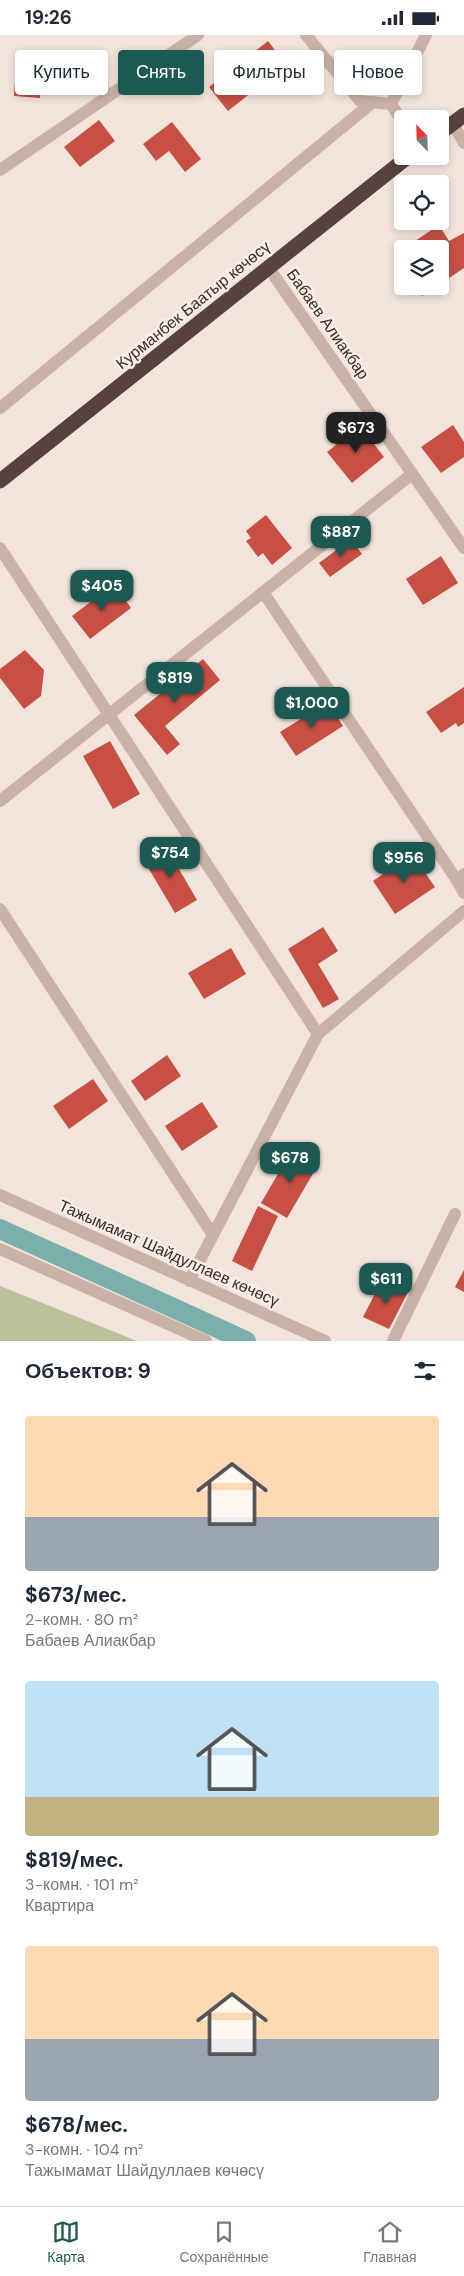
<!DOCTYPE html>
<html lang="ru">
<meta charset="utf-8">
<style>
:root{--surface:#fff;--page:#f2f2f3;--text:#1f2937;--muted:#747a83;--line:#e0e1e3;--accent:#1d5953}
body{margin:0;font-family:"DM Sans",sans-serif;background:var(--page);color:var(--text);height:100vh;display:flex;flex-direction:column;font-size:19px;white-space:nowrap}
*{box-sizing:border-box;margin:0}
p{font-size:16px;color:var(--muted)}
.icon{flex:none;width:28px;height:28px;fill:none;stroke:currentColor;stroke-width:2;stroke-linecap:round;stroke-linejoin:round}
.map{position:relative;height:1306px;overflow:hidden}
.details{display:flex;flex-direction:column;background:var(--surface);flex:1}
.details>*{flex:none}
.hud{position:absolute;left:15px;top:15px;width:435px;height:45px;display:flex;gap:10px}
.needle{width:32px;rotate:337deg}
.buttons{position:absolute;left:394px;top:75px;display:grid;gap:10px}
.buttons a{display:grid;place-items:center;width:55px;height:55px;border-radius:5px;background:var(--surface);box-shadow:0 2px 8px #0003;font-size:25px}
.price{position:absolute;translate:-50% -42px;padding:0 11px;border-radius:10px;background:var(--accent);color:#fff;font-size:16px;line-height:32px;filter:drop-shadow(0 1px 2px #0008)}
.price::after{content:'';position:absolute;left:50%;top:30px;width:15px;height:11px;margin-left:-8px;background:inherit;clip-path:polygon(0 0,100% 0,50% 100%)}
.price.active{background:#222;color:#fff}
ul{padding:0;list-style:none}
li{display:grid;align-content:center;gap:10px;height:265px;padding:0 25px}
li span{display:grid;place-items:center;height:155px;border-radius:5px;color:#555}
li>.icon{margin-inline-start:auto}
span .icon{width:90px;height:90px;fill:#fffc;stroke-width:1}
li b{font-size:21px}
h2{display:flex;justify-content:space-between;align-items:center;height:60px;padding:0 25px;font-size:21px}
.tag{padding:0 18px;border-radius:5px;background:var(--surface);box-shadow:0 2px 8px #0003;font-size:18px;line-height:45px}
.tag.active{background:var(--accent);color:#fff}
.status{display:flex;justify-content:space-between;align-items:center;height:35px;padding:0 25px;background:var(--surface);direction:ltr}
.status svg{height:14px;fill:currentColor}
.dock{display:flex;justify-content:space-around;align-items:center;height:70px;border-top:1px solid var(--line);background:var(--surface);font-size:14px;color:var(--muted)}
.dock a{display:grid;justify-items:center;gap:2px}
.dock .active{color:var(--accent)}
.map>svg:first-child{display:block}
.green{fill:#bbc19b}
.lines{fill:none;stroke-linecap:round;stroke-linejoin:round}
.canal{stroke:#7ab0a9;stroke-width:20}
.building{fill:#c74f44}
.minor{stroke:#cab1a7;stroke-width:12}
.highway{stroke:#58423f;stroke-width:15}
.labels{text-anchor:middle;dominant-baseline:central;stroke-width:5;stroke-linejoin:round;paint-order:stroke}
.street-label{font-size:16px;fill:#372a28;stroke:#faeee8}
</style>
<div class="status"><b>19:26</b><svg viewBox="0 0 49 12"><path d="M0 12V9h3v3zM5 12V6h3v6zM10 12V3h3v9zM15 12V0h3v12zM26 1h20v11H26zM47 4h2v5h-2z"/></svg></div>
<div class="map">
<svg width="464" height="1306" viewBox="0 0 464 1306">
<rect width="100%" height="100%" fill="#f2e4db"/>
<path class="green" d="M0,1251L137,1306H0Z"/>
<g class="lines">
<path class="canal" d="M0,1194L246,1306"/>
</g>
<path class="building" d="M268,6L286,30L228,76L209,52Z
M17,18L44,20L40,63L14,61Z
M99,85L115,106L80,132L64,112Z
M172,87L201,124L185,137L169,116L156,126L143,109Z
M439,190L449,206L464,198V233L440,249V214H403Z
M416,251H436L422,261Z
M453,390L464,407V422L441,438L421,412Z
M360,391L384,422L352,448L327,417Z
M266,480L292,513L272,530L263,518L258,522L246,506L251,503L246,496Z
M351,504L362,519L330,542L319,528Z
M441,521L458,548L423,570L406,544Z
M114,549L131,573L90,604L72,581Z
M25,615L44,635L41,661L24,674L0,643V634Z
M203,624L220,645L165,691L180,709L167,720L134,680Z
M464,652V688L458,692L456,688L441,698L426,677Z
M328,667L343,691L296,721L280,697Z
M110,706L140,759L113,774L83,721Z
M165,810L197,865L175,878L143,824Z
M412,819L435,852L395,879L373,846Z
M323,892L338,916L318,929L339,964L323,973L288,914Z
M231,913L246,939L204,964L188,938Z
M167,1020L181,1041L145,1066L131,1046Z
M93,1044L108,1066L69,1094L53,1071Z
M202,1067L218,1092L182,1116L165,1091Z
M292,1115L318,1130L287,1183L261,1168Z
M258,1171L278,1181L252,1236L232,1226Z
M464,1235V1257L455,1252Z
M382,1245L408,1257L389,1294L363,1282Z"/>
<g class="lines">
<path class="minor" d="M306,0L360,66L391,69L402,86
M391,69L426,0
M453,89L464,108
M0,135L198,0
M268,232L464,513
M0,373L373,67
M0,513L318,999L189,1246
M263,557L458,847
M0,766L412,439
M464,839L458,847L464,858
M0,874L213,1200
M318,999L464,876
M0,1160L325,1306
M0,1214L206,1306
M393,1306L455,1179"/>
<path class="highway" d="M440,98L464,80
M0,446L409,121"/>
</g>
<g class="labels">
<g class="street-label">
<text transform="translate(193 270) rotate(-39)">Курманбек Баатыр көчөсү</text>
<text transform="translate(328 289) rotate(55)">Бабаев Алиакбар</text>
<text transform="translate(169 1218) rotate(24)">Тажымамат Шайдуллаев көчөсү</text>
</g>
</g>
</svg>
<div class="buttons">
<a><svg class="needle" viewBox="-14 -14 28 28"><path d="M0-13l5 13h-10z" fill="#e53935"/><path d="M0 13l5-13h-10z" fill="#747a83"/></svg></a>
<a><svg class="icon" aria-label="locate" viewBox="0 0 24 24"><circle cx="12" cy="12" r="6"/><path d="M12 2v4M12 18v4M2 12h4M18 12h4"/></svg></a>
<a><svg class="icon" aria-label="layers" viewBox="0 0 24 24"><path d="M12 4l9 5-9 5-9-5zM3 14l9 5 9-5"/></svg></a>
</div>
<b class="price active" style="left:356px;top:419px">$673</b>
<b class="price" style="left:341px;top:523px">$887</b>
<b class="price" style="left:102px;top:577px">$405</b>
<b class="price" style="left:175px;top:669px">$819</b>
<b class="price" style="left:312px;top:694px">$1,000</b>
<b class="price" style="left:170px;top:844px">$754</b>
<b class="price" style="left:404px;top:849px">$956</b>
<b class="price" style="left:290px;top:1149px">$678</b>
<b class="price" style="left:386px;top:1270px">$611</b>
<div class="hud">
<a class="tag">Купить</a>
<a class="tag active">Снять</a>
<a class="tag">Фильтры</a>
<a class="tag">Новое</a>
</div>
</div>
<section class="details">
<h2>Объектов: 9<svg class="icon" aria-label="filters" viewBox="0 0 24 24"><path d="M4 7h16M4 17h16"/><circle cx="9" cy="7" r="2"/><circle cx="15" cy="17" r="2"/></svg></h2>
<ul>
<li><span style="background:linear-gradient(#ffd9b3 65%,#9aa5b1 0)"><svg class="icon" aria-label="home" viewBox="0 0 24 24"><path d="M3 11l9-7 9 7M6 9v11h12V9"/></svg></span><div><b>$673/мес.</b><p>2-комн. · 80 m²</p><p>Бабаев Алиакбар</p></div></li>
<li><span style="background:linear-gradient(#bfe0f5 75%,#c2b280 0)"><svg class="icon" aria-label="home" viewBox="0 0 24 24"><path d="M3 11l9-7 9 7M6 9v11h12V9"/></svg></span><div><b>$819/мес.</b><p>3-комн. · 101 m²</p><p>Квартира</p></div></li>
<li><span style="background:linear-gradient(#ffd9b3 60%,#9aa5b1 0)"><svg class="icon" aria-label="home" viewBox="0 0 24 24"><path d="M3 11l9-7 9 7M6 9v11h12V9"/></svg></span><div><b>$678/мес.</b><p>3-комн. · 104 m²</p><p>Тажымамат Шайдуллаев көчөсү</p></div></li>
</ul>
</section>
<nav class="dock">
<a class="active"><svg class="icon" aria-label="map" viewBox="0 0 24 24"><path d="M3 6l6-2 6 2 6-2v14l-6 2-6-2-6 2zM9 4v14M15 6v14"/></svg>Карта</a>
<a><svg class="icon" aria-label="saved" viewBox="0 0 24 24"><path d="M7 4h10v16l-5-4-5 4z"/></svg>Сохранённые</a>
<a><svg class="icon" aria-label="home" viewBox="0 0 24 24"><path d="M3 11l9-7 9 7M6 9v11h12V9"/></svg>Главная</a>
</nav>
